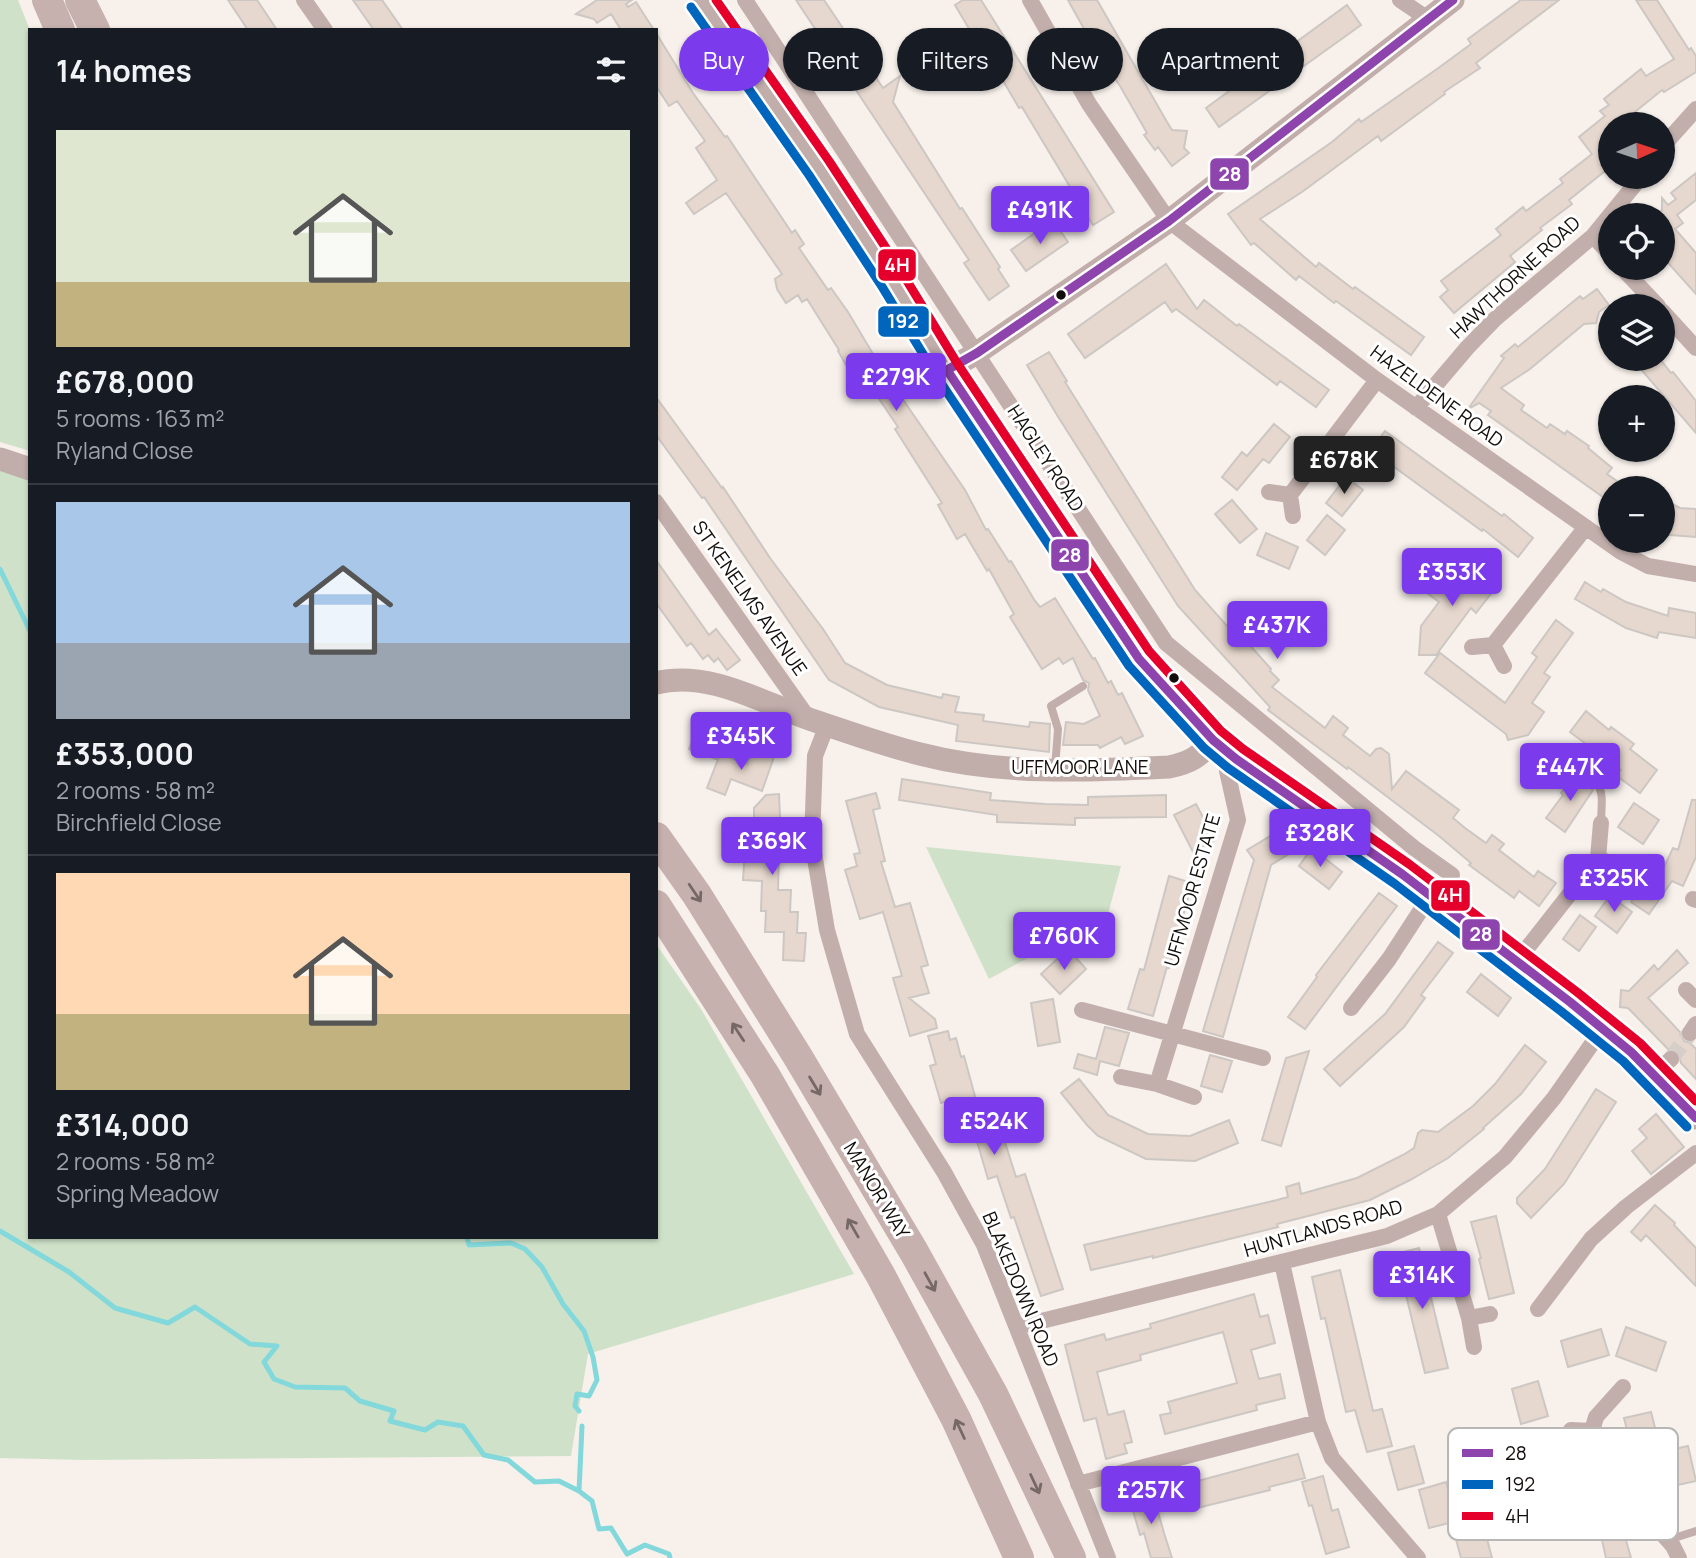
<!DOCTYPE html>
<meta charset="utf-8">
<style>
:root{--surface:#171b24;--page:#20242c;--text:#f1f3f6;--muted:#9ea1a6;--line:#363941;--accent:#7c3aed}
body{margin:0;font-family:Manrope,sans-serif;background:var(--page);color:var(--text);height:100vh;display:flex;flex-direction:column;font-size:26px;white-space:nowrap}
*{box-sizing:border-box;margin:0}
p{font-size:23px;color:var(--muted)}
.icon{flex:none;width:38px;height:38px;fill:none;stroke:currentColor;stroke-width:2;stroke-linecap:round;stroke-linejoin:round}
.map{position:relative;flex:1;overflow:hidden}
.panel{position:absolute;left:28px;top:28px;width:630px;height:1211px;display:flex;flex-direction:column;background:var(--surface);border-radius:0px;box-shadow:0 2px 5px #0004}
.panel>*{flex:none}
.guide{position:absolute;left:679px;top:28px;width:665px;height:63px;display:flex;gap:14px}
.needle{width:46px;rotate:87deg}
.controls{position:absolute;left:1598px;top:112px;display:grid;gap:14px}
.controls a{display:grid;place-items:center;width:77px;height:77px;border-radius:50%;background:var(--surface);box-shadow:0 2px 5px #0004;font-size:35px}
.price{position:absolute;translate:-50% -60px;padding:0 16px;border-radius:7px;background:var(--accent);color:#fff;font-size:23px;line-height:46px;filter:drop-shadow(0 2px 4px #0008)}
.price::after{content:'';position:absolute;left:50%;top:42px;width:21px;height:16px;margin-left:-10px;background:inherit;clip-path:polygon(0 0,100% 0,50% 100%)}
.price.on{background:#222;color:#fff}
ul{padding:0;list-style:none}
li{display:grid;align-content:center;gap:14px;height:371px;padding:0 28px}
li+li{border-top:2px solid var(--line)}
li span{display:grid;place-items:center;height:217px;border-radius:0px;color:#555}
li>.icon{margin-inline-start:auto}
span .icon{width:126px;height:126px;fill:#fffc;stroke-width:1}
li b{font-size:30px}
h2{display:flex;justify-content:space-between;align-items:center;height:84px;padding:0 28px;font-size:30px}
.pill{padding:0 24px;border-radius:32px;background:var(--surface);box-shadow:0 2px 5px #0004;font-size:24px;line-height:63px}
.pill.on{background:var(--accent);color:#fff}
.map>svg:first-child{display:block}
.green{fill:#cfe2c9}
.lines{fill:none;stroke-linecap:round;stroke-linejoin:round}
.stream{stroke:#82d8da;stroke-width:5}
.building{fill:#e6d8ce;stroke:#cdc7c3;stroke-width:2}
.street-tunnel{stroke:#d5cec9;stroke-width:16;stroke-dasharray:16 8;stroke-linecap:butt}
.lane{stroke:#c2afac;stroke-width:8}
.street{stroke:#c2afac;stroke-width:16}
.secondary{stroke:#c1adaa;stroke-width:23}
.highway{stroke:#c6b1af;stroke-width:30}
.bus-1-casing{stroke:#fff;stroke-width:14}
.bus-2-casing{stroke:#fff;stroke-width:14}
.bus-3-casing{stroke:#fff;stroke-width:14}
.bus-1{stroke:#8e44ad;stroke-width:9}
.bus-2{stroke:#0065bd;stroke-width:9}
.bus-3{stroke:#e4002b;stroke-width:9}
.oneway{stroke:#756865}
.bus-dot{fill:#130e0b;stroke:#fff;stroke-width:2.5}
.labels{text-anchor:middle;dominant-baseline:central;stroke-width:6;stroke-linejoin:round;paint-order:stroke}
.street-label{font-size:19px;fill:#130e0b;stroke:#fff}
.key{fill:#fff;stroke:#b8b7b6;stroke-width:2}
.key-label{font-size:19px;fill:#130e0b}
.line-badge{stroke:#fff;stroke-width:2.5}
.badge-label{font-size:19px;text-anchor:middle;font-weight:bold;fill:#fff}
</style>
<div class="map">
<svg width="1696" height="1558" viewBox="0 0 1696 1558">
<rect width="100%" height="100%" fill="#f7f0eb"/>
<path class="green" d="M0,0H18L30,30V451L0,442Z
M0,467L30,477V1237H656V944L701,1009L854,1274L588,1354L571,1456L85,1460L0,1458Z
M926,847L1121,866L1108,914L989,979Z"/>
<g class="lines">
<path class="stream" d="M0,569L30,631
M0,1231L69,1272L115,1308L168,1323L195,1307L250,1344L277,1346L264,1362L274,1379L295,1387L345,1388L360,1401L394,1411L390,1421L425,1430L438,1422L463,1426L484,1455L508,1460L535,1482L559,1481L579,1491L592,1501L599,1529L611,1528L627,1554L645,1545L669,1554L670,1558
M467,1237L469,1245L511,1243L525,1249L542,1267L563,1304L584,1331L593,1357L597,1380L589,1396L577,1394L575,1406L579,1411
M579,1491L582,1426"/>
</g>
<path class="building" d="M228,0H257L277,30H248Z
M353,0H382L403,30H374Z
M597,0H632L626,4L628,7L636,2L654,30H621L611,14L597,23L594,19L576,14Z
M796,0H824L883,88L900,76L893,102L960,209L962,208L1000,267L998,269L1009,286L989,300L964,263L969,260Z
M963,0H981L1114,212L1093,225L1022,107L1019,108L977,36L974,37L955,5Z
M1068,0H1097L1167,122L1172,130L1187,131L1184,148L1189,153L1172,166L1158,147L1155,150L1144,135L1147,133L1120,86L1098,54Z
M1521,0H1559L1476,63L1480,68L1444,92L1445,94L1411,119L1381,141L1378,136L1302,192L1260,219L1316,267L1319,263L1353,289L1355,287L1424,337L1411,355L1336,301L1334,303L1299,276L1296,280L1254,243L1251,245L1228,214L1332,142L1359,119L1361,122L1437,69L1471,44L1468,39Z
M1636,0H1657L1689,50L1691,48L1696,56V72L1664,92L1662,90L1620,124H1610V167L1569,200L1572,204L1540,228L1542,230L1510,256L1515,262L1454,313L1440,297L1448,290L1441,281L1501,235L1496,229L1523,207L1526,211L1563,183L1560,179L1592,154L1579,137L1605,116L1600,111L1609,105L1604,99L1641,69L1646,76L1674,59Z
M1347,5L1361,25L1219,127L1206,108Z
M656,33L693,93L725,137L727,136L792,233L795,230L804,244L799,248L828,290L831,288L848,312L882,369L965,490L986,530L988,529L1009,562L1011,561L1035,601L1040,607L1055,598L1093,659L1095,658L1108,683L1111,681L1118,695L1122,693L1143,736L1125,744L1121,737L1100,748L1098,745H1063L1066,722L1084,724L1100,716L1088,690L1089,683L1083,680L1073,658L1063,664L1059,658L1042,669L1010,617L1014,614L989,569L987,571L965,534L957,539L938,505L942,503L895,429L898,427L861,372L853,377L838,351L839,350L807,299L802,302L798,295L786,303L777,289L775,279L782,274L726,193L694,214L686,203L717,180L696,148L705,141L677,101L669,106L656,86Z
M1696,173V200L1677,215L1683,223L1675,229L1696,253V294L1662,256V215H1656L1662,210V198L1668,205L1676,199L1671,193Z
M1053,220L1068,242L1026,271L1011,250Z
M1166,264L1197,309L1204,300L1237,326L1239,324L1329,390L1316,407L1280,381L1277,385L1176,309L1172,312L1165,302L1085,358L1068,334Z
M1597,289L1609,305L1599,312L1596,323L1584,324L1530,369L1501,388L1524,405L1521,410L1547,428L1550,424L1565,434L1567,431L1589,446L1588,448L1612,468L1607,474L1627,488H1610V502L1488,415L1491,411L1479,403L1468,409L1504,358L1501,356L1515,344L1518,347L1580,296L1583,299Z
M1049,352L1067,381L1065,382L1195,590L1227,626L1230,623L1271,669L1270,671L1279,680L1272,687L1325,728L1333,716L1348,728L1343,735L1370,756L1376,749L1381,748L1389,754L1392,789L1406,771L1459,810L1453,818L1465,828L1486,843L1492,835L1504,844L1499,850L1534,877L1538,871L1556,883L1539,906L1519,891L1514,898L1469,865L1471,863L1439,836L1348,767L1347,769L1268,710L1270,707L1178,606L1057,415L1027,365Z
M1632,359H1660L1671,373L1673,372L1696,401V433Z
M656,397L722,488L723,487L770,558L823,629L845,663L887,685L942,698L943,694L959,697L955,712L984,715L983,721L1029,727L1030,722L1050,724L1049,752L956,741L958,725L879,707L829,680L704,497L702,498L656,435Z
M1274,424L1290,437L1269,463L1263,459L1237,490L1222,477L1242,452L1247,456Z
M1385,431L1502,516L1504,514L1533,538L1518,557L1483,529L1482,531L1371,450Z
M1346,477L1363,490L1342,516L1326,503Z
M1662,499L1680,508L1696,509V537L1670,535L1662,531Z
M1232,500L1257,529L1240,543L1215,514Z
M1327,515L1345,530L1325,555L1307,540Z
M1266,533L1298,547L1289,569L1257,555Z
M656,560L709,635L716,629L740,660L727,670L718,658L714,662L708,655L703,659L691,643L687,646L656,603Z
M1480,566L1500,582L1476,613L1471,608L1436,655H1419L1421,626L1439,602L1419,587L1430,573L1458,595Z
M1585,582L1601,592L1603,589L1626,602L1668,616L1669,608L1696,613V638L1659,632L1657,638L1626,628L1575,599Z
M1556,620L1573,633L1544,673L1550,677L1532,703L1544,712L1528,735L1508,740L1506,734L1425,673L1440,653L1505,703L1537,657L1532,653Z
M1586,711L1609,730L1611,727L1634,744L1630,749L1657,770L1640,793L1617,776L1621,770L1570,732Z
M700,722L718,729L715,737L725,741L718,760L689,749Z
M753,749L774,757L762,791L731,779L725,795L707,788L720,754L747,764Z
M1575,774L1593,790L1565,832L1546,818L1563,795L1561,793Z
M902,779L991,793L990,800L1045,804L1088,805V797L1166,795V817L1075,818V825L997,822V815L899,800Z
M876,793L880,808L873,810L885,861L881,862L895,907L910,903L928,965L921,967L929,993L909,998L935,1019L937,1028L910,1036L893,978L902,976L883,912L860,919L845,870L857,866L854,854L860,853L846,801Z
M779,794L780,818H777L776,850H779L778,890H791L790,912H798L797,933H806L804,961L783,960L784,932H765L766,911H761L762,881L743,880L747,821H754V808L766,795Z
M1692,800H1696V857L1683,886L1672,881L1649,914L1631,902L1648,878L1656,884L1673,848L1678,850Z
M1634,803L1659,820L1643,844L1618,827Z
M1196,804L1215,840L1193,852L1174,815Z
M1282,829L1294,851L1271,865L1223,1037L1203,1031L1254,860L1247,850Z
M1312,848L1342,872L1329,889L1299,866Z
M1169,876L1192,883L1169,968L1167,967L1153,1016L1128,1009L1140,969L1144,970Z
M1379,893L1397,906L1305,1029L1288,1017L1317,977L1316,975Z
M1610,896L1632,912L1617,933L1595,916Z
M1580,915L1596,927L1579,951L1563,939Z
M1438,942L1453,953L1421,995L1425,998L1404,1027L1340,1086L1324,1069L1385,1014Z
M1068,949L1086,969L1060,994L1041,974Z
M1677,950L1688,963L1648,998L1680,1032L1684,1041L1690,1043L1696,1049V1079L1681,1063L1678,1052L1668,1049L1628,1008L1620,1007L1621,990L1629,991L1654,965L1658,970Z
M1481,974L1511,998L1498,1016L1467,992Z
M1053,999L1060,1042L1038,1046L1031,1003Z
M1105,1027L1129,1033L1119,1066L1100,1061L1097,1075L1074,1068L1078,1054L1096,1059Z
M948,1031L950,1040L956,1038L961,1057L964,1056L976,1100L982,1098L993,1139L1003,1136L1016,1177L1025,1174L1063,1289L1041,1296L1014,1217L1011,1218L997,1176L988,1179L976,1138L965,1141L954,1099L941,1103L930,1066L936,1064L928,1036Z
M1525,1045L1546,1062L1521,1094L1483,1128L1484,1129L1448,1158L1410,1180L1370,1200L1277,1224L1278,1227L1153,1258V1256L1091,1270L1084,1245L1277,1200L1288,1197L1286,1187L1299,1183L1301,1194L1357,1178L1403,1155L1414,1148L1418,1133L1422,1130L1438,1132L1473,1106L1495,1084Z
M1309,1051L1281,1146L1262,1140L1286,1058Z
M1210,1055L1232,1061L1222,1092L1201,1086Z
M1079,1079L1108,1115L1148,1134L1190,1136L1229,1120L1238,1143L1195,1161L1146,1159L1098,1136L1087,1125L1061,1093Z
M1596,1089L1616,1102L1564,1184L1531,1218L1517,1203V1198L1545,1169Z
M1656,1114L1684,1147L1651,1174L1632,1151L1647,1138L1639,1129Z
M1655,1205L1675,1223L1674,1225L1696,1248V1286L1646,1235L1641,1241L1631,1232Z
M1496,1216L1514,1293L1489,1299L1479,1259L1481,1258L1471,1222Z
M1419,1248L1448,1368L1425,1373L1396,1254Z
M1340,1270L1373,1411L1382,1409L1392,1446L1367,1452L1355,1410L1346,1412L1325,1318L1321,1319L1312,1277Z
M1254,1294L1260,1317L1268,1315L1275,1343L1251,1350L1259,1379L1280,1374L1285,1398L1256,1405L1257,1410L1165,1434L1160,1415L1171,1413L1168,1402L1237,1383L1223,1332L1140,1355L1141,1360L1097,1372L1108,1415L1124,1411L1132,1442L1124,1444L1127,1453L1106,1459L1096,1418L1084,1421L1065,1345L1104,1334L1106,1340L1151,1328L1150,1324Z
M1626,1327L1666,1342L1656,1371L1616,1356Z
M1601,1329L1609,1355L1568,1367L1561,1341Z
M1538,1381L1548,1416L1521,1424L1512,1389Z
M1651,1412L1660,1447L1633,1454L1624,1418Z
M1523,1428L1533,1462L1508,1470L1497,1436Z
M1414,1446L1424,1483L1398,1490L1388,1453Z
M1688,1446L1696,1481L1668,1487L1661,1452Z
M1298,1454L1305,1478L1269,1487L1270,1490L1189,1510L1183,1485Z
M1323,1476L1332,1511L1338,1509L1349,1547L1326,1554L1312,1505L1309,1506L1302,1482Z
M1446,1482L1457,1521L1429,1528L1419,1490Z
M1153,1494L1164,1533L1172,1558H1151L1144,1533L1140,1535L1130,1500Z
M1482,1520L1492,1558H1461L1453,1528Z
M1622,1526L1631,1558H1606L1600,1531Z"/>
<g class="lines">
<path class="street-tunnel" d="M1671,1059L1690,1033"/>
<path class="lane" d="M1579,767C1606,789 1602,790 1601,823
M1055,768L1058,729L1051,706L1083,686
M1668,1540L1696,1531"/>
<path class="street" d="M304,0L325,30
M745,0L1166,643L1414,848L1452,875
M1030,0L1089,104L1169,221L1377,380L1621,552L1648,566L1696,574
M1400,0L1428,19
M1662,147L1696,109
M1593,236L1610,254
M1622,268L1658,306
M1662,311L1696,348
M1416,408L1467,348L1495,319L1593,236L1641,177
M1269,492L1290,495L1293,516
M1290,495L1377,380
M656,502L809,719
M1493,645L1586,527
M1472,647L1493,645L1504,666
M827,725L815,756L812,841L827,930L857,1034L944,1172L984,1245L1108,1558
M1598,858L1619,867
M1693,899L1696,900
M1517,961L1598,858L1601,823
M1686,990L1696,1000
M1351,1008L1389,959L1430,896
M1082,1010L1263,1058
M1690,1033L1696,1024
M1653,1075L1671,1059
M1121,1077L1157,1084L1194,1097
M1157,1084L1238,820L1227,771L1236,759
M1438,1214L1469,1318L1474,1347
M1282,1263L1318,1422L1332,1458L1418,1558
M1538,1309L1591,1239L1626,1207L1696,1153
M1469,1318L1490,1314
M1017,1327L1387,1236L1438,1214L1505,1157L1554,1098L1603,1028
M1571,1430L1592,1431L1596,1417L1623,1387
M1592,1431L1606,1470L1673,1546L1679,1558
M1078,1484L1318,1422"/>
<path class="secondary" d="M701,0L819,168L891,278L947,370L1139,659L1213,740L1236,759L1402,874L1570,1002L1631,1052L1696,1118
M947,370L977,353L1169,221L1453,0
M0,459L30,469
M656,683C708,670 761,702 809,719C845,731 883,745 920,754C1001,775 1086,771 1169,767C1189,763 1200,757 1213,740"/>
<path class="highway" d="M47,0L60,30
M80,0L95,30
M656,837L697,895L798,1057L914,1252L993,1394L1071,1558
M656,905L765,1075L881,1276L956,1419L1019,1558"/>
<g class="bus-1-casing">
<path id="bus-1" d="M1453,0L1169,221L977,353L947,370L1139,659L1213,740L1236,759L1402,874L1570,1002L1631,1052L1696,1118"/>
</g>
<g class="bus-2-casing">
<path id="bus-2" d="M691,7L809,175L881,285L937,377L1129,666L1204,748L1228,768L1395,884L1562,1012L1623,1061L1687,1127"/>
</g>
<g class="bus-3-casing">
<path id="bus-3" d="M716,0L829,161L901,271L957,363L1149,651L1221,731L1243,749L1409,864L1577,992L1640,1043L1696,1101"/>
</g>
<use href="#bus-1" class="bus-1"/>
<use href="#bus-2" class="bus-2"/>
<use href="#bus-3" class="bus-3"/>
</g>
<defs><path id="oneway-shaft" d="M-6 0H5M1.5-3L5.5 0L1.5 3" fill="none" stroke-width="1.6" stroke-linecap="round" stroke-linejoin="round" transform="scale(1.75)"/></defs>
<g class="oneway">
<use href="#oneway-shaft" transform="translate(695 893) rotate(56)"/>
<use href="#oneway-shaft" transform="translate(738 1032) rotate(-123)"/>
<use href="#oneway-shaft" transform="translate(815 1086) rotate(59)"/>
<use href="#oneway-shaft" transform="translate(853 1228) rotate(-120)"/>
<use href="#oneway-shaft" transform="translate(930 1282) rotate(61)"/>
<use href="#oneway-shaft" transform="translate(960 1429) rotate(-115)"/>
<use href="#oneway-shaft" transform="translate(1035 1484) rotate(65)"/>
</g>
<g class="bus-dot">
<circle cx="1061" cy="295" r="6"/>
<circle cx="1174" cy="678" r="6"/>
</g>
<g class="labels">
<g class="street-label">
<text transform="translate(1515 277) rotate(-43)">HAWTHORNE ROAD</text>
<text transform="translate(1437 396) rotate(36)">HAZELDENE ROAD</text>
<text transform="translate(1046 458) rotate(57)">HAGLEY ROAD</text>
<text transform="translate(750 598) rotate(55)">ST KENELMS AVENUE</text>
<text x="1080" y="767">UFFMOOR LANE</text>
<text transform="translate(1192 890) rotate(-74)">UFFMOOR ESTATE</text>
<text transform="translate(877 1190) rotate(59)">MANOR WAY</text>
<text transform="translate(1323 1228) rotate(-16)">HUNTLANDS ROAD</text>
<text transform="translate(1021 1289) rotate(67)">BLAKEDOWN ROAD</text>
</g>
</g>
<rect x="1448" y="1428" width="230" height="112" rx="10" class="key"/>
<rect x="1462" y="1449" width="31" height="8" fill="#8e44ad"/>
<rect x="1462" y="1480" width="31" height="9" fill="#0065bd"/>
<rect x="1462" y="1512" width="31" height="8" fill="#e4002b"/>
<g class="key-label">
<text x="1505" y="1460">28</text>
<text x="1505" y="1491">192</text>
<text x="1505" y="1523">4H</text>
</g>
<g class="line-badge">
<rect x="1209" y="157" width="41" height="34" rx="7" fill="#8e44ad"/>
<rect x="877" y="248" width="40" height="34" rx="7" fill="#e4002b"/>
<rect x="877" y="305" width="53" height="33" rx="7" fill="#0065bd"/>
<rect x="1050" y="538" width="40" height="34" rx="7" fill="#8e44ad"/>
<rect x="1430" y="879" width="41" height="33" rx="7" fill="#e4002b"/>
<rect x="1461" y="918" width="40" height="33" rx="7" fill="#8e44ad"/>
</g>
<g class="badge-label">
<text x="1230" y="181">28</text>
<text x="897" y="272">4H</text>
<text x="903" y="328">192</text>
<text x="1070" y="562">28</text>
<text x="1450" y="902">4H</text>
<text x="1481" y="941">28</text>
</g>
</svg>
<div class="controls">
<a><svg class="needle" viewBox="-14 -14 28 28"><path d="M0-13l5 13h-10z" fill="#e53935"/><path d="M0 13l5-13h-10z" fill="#9ea1a6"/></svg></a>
<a><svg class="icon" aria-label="locate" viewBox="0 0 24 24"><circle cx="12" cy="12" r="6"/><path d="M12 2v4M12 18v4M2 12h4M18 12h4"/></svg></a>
<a><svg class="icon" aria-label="layers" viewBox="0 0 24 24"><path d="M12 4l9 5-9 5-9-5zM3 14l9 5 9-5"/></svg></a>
<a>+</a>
<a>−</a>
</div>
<b class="price" style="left:1040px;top:246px">£491K</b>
<b class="price" style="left:896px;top:413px">£279K</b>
<b class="price on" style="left:1344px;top:496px">£678K</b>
<b class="price" style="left:1452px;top:608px">£353K</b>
<b class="price" style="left:1277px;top:661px">£437K</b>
<b class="price" style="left:741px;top:772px">£345K</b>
<b class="price" style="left:1570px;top:803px">£447K</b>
<b class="price" style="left:1320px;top:869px">£328K</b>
<b class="price" style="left:772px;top:877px">£369K</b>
<b class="price" style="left:1614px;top:914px">£325K</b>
<b class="price" style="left:1064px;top:972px">£760K</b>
<b class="price" style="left:994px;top:1157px">£524K</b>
<b class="price" style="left:1422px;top:1311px">£314K</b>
<b class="price" style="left:1151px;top:1526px">£257K</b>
<div class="guide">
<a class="pill on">Buy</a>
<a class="pill">Rent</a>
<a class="pill">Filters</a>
<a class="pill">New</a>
<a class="pill">Apartment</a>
</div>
<section class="panel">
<h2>14 homes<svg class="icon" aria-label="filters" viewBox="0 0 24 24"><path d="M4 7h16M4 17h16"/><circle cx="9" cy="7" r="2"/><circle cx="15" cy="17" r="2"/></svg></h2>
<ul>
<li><span style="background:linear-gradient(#dfe7d0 70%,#c2b280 0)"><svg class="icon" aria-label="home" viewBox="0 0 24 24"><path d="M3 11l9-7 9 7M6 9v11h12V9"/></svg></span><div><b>£678,000</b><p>5 rooms · 163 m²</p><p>Ryland Close</p></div></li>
<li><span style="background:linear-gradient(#a9c7e8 65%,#9aa5b1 0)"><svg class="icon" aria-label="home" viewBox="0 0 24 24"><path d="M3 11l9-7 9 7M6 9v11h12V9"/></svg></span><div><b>£353,000</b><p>2 rooms · 58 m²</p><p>Birchfield Close</p></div></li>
<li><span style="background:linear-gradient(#ffd9b3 65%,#c2b280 0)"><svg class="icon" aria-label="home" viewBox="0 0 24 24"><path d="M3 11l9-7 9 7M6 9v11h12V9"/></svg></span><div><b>£314,000</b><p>2 rooms · 58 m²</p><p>Spring Meadow</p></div></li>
</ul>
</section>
</div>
